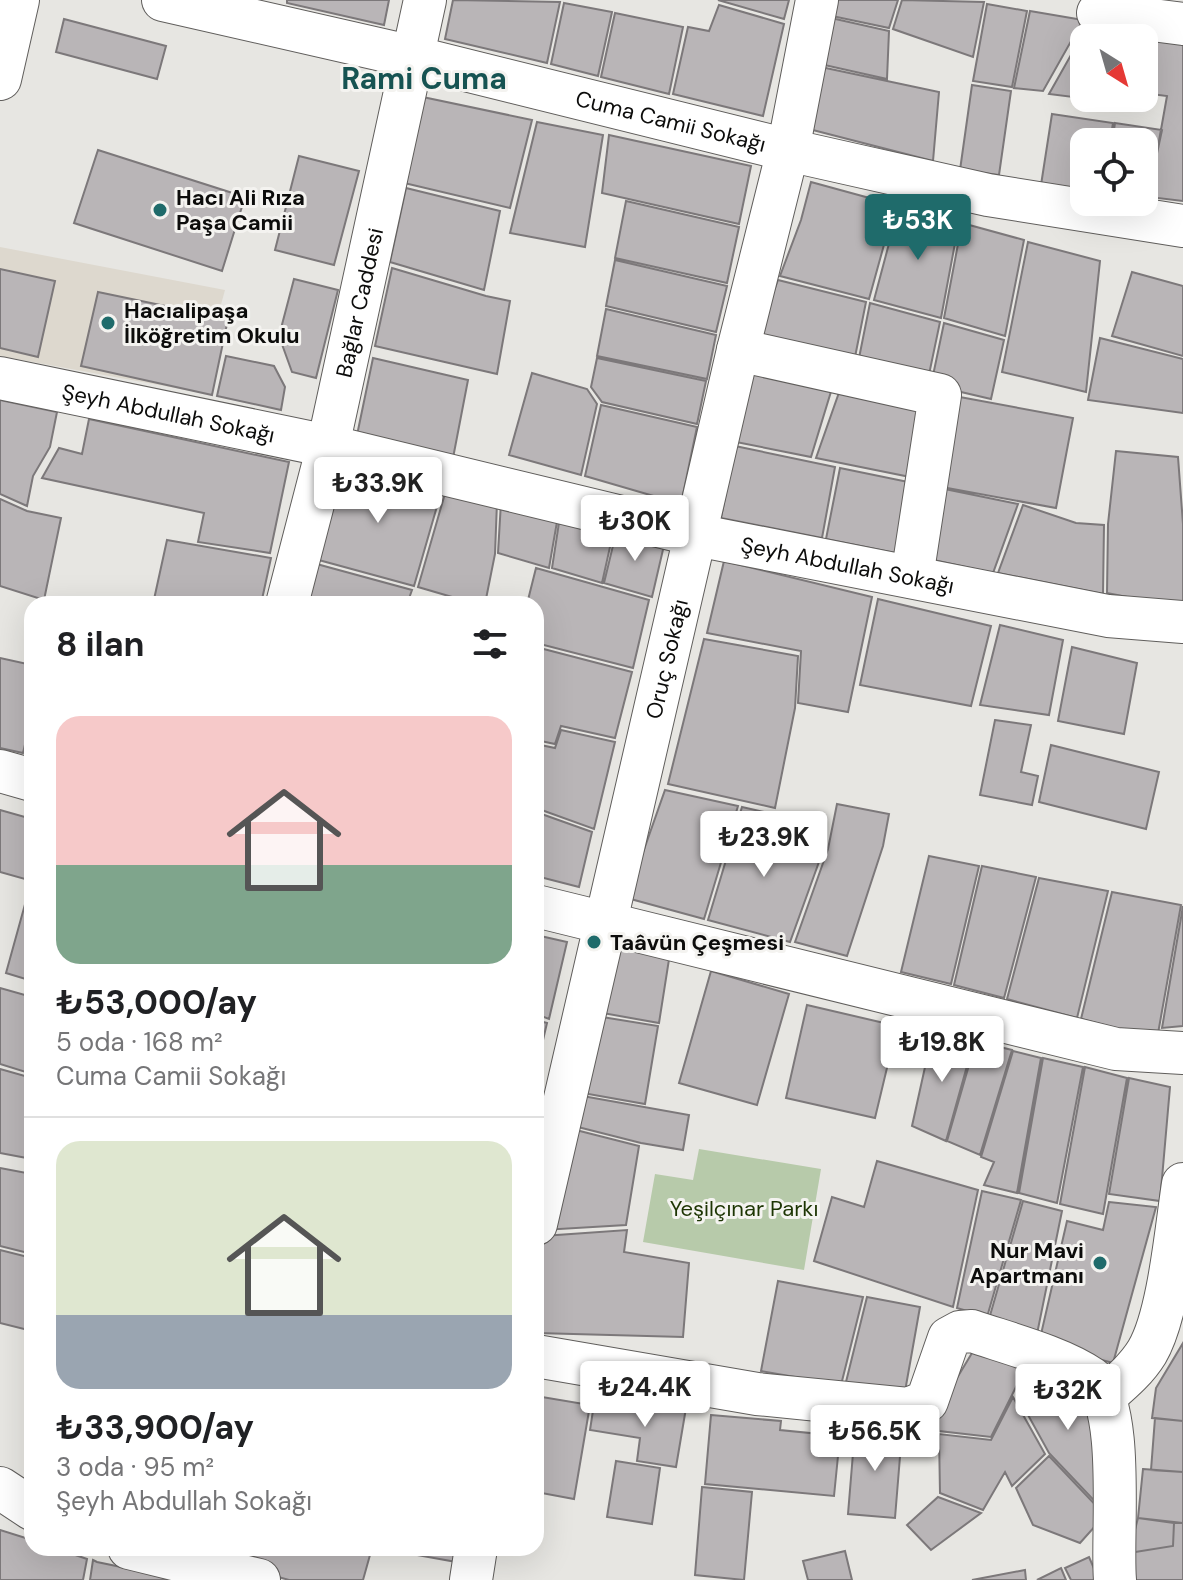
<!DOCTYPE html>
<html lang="tr">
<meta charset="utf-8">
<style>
:root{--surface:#fff;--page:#f2f2f2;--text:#202124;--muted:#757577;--line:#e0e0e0;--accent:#1f6b6b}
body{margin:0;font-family:"DM Sans",sans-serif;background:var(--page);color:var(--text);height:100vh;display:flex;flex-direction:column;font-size:30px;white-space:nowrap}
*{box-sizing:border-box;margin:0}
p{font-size:26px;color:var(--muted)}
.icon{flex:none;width:44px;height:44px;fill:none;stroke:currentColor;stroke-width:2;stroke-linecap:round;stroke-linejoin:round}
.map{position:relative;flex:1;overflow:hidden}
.sheet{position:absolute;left:24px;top:596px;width:520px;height:960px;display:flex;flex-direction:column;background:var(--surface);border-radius:24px;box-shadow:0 8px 32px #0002}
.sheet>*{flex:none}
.needle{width:52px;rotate:143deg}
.buttons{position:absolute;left:1070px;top:24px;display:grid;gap:16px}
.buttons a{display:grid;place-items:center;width:88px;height:88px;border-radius:16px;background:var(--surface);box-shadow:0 8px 32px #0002;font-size:40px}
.price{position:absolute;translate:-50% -68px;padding:0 18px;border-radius:8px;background:#fff;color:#222;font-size:26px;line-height:52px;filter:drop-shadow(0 2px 4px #0008)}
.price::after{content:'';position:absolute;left:50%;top:48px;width:24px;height:18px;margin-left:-12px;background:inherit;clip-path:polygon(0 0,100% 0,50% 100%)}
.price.current{background:var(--accent);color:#fff}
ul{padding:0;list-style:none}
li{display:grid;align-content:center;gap:16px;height:424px;padding:0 32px}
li+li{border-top:2px solid var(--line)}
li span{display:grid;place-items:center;height:248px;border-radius:24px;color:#555}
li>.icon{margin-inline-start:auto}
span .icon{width:144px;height:144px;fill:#fffc;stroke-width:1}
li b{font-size:34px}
h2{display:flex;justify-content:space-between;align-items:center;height:96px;padding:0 32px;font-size:34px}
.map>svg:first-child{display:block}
.built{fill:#ddd8ce}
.green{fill:#b7caaa}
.building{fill:#b9b5b7;stroke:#7c787a;stroke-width:2}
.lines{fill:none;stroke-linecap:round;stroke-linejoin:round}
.street-casing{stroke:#605e5c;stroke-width:44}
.street{stroke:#fff;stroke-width:42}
.poi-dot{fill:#1f6b6b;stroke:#f4f3f0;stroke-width:3}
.labels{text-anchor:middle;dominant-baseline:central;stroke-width:6;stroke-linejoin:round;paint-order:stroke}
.street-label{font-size:22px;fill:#0c0c0b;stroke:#f4f3f0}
.poi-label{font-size:22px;font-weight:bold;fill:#0c0c0b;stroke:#f4f3f0;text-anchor:start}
.park-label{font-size:22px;fill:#1d3503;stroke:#f4f3f0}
.district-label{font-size:30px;font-weight:bold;fill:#165352;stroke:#f4f3f0}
</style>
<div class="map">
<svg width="1183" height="1580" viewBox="0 0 1183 1580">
<rect width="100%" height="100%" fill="#e7e6e2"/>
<path class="built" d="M0,247L225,290L197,392L0,356Z"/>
<path class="green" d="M699,1149L821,1169L804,1270L643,1242L655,1174L693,1180Z"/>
<path class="building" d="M287,0H389L384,25L287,3Z
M453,0L560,2L547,63L445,39Z
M718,0H789L784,19Z
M836,0H898L889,28L832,16Z
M902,0L984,2L973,57L893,29Z
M564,3L612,12L598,76L551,64Z
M987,4L1027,11L1012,87L973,81Z
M719,5L784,24L763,116L673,94L688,27L709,31Z
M1030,11L1083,20L1043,91L1014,88Z
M615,13L683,27L669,94L601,77Z
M831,18L889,31L887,79L820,64Z
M64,19L166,46L157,79L56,52Z
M1089,23L1183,40V201L1149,197L1167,96L1144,93V38H1084V98H1098L1097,100L1049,94Z
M821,67L939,92L933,161L805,128Z
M972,85L1011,91L999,175L960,170Z
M418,96L532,120L510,208L400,182Z
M1052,114L1113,123L1110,142H1084V191L1041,185Z
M537,122L603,135L585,247L510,233Z
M1115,123L1162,130L1147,200L1144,199V142H1112Z
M609,135L751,166L739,224L602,193Z
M98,150L245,197L222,271L74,223Z
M299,156L359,171L334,265L275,250Z
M811,182L895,205L869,299L780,276L801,220Z
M406,188L500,211L484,290L390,262Z
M626,201L739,227L727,283L615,258Z
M899,206L959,222L941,318L874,300Z
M962,223L1024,240L1005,336L944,318Z
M1028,242L1100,261L1086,392L1002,372Z
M615,260L727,286L716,332L606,306Z
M392,268L486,296L510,301L497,374L375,346Z
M0,269L55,281L38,357L0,348Z
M1132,272L1183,286V356L1112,336Z
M294,279L338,290L316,378L292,372L279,336Z
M778,280L866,302L853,367L756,345L759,331Z
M98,292L228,319L212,395L81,366Z
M870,303L940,322L927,384L857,368Z
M606,309L716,335L707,379L597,356Z
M944,323L1004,340L991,399L931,385Z
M1100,338L1183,359V413L1088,400Z
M226,356L274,366L285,387L281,410L217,396Z
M373,358L468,380L453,458L356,440Z
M597,358L706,381L697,424L602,402L591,387Z
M749,372L833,385L811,457L736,442Z
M532,373L587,389L597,404L581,475L509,455Z
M842,384L930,412L920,479L816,458Z
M949,395L1073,418L1056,508L931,485Z
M0,400L57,412L50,447L33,476L27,506L0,494Z
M601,405L697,427L681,504L585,476Z
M89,419L289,462L270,553L198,542L204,513L42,478L59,448L82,454Z
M735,446L835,467L822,538L721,518Z
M1116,451L1178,457L1183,524V608L1107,593L1108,524Z
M341,465L442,489L414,586L315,559Z
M840,468L918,484L905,555L826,539Z
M930,486L1018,504L993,573L920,557Z
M446,490L497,502L495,554L485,604H476L418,587Z
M0,499L27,511L61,518L44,600L0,586Z
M501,502L558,516L549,568L498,553Z
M1023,505L1076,523L1104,525L1103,594L998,573Z
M560,516L614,529L602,583L552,568Z
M617,529L665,541L652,597L604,583Z
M167,540L271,558L261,604H153Z
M724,561L872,597L848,712L798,703L801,651L707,633Z
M313,563L412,590L407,604H302Z
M536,568L649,600L633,668L536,643V604H527Z
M878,599L991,626L971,706L860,685Z
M1000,625L1063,640L1049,715L980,705Z
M704,639L798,656L795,708L775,808L668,784Z
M536,647L632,672L615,738L561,726L555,744L536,740Z
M1072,647L1137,663L1124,734L1058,721Z
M0,658L32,665V715L23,753L0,748Z
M995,720L1031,725L1021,772L1038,776L1032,805L980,795Z
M561,730L615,742L594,829L536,808V744L555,748Z
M1051,745L1159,772L1146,829L1039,802Z
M665,790L738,806L704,919L627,898Z
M837,804L889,814L883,846L847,956L795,942L828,849Z
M742,807L777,815L772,838L824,848L790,942L708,920Z
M0,810L32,819V881L0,872Z
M536,812L592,832L579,887L536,876Z
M929,856L979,866L951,984L901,972Z
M982,866L1036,877L1004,998L954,985Z
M1039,878L1108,891L1077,1018L1007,999Z
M1112,892L1181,905L1157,1039L1081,1019Z
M27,897L32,899V981L6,973Z
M1183,906V1026L1162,1028Z
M536,935L567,942L549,1019L536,1014Z
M614,940L670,953L659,1023L597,1012Z
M711,971L789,994L757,1105L679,1083Z
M0,988L32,997V1074L0,1064Z
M807,1005L897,1026L875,1118L786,1098Z
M596,1016L658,1026L645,1104L577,1092Z
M536,1020L547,1023L536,1070Z
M933,1031L974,1041L946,1141L912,1126Z
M976,1041L1012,1050L980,1155L947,1141Z
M1013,1051L1041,1058L1017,1193L984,1185L994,1162L981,1157Z
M1043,1058L1083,1067L1057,1203L1019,1193Z
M1085,1067L1127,1078L1103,1214L1060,1204Z
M0,1069L32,1078V1159L0,1153Z
M1129,1078L1170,1087L1160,1201L1109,1194Z
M577,1095L689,1115L683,1150L641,1143L570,1125Z
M568,1128L639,1146L626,1225L543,1230Z
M877,1161L978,1190L953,1307L814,1261L832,1197L864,1207Z
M0,1168L32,1174V1254L0,1246Z
M982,1191L1021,1200L987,1317L957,1308Z
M1023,1201L1062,1211L1037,1334L989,1319Z
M1109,1202L1156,1207L1113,1363L1039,1343L1067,1221L1103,1230Z
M627,1230L624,1252L689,1263L683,1337L537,1333L540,1253L543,1236Z
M0,1250L32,1258V1331L0,1323Z
M778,1281L863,1297L841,1385L761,1371Z
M867,1297L920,1307L904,1397L845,1386Z
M1183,1343V1421L1152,1418L1156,1388Z
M975,1348L1026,1367L991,1437L939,1431V1408Z
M1030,1368L1064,1382L1109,1442L1105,1512L1049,1453L1017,1395Z
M536,1396L590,1405L574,1499L536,1492Z
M1013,1397L1045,1454L1012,1486L1005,1472L983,1510L940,1493L939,1434L991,1440Z
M637,1399L686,1408L676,1467L637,1461L640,1438L590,1430L594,1404L635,1411Z
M711,1415L781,1421L780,1430L840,1436L834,1496L705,1484Z
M1155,1418L1183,1421V1472L1151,1470Z
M855,1429L902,1432L895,1518L848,1514Z
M1049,1456L1105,1515L1080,1543L1033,1525L1016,1488Z
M616,1461L660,1468L652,1524L607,1517Z
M1143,1469L1183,1472V1523L1138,1518Z
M702,1487L752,1492L744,1580L695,1575Z
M938,1497L981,1513L931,1550L907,1525Z
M1138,1518L1174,1523L1173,1546L1129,1553Z
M1174,1523H1183V1580H1134L1129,1553L1173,1546Z
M0,1530L32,1540V1548H55L87,1559L83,1580H0Z
M224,1548H346L370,1555L363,1580H289L221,1561Z
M389,1548H465L462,1563L389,1550Z
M845,1551L852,1580H808L803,1561Z
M1089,1557L1099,1580H1071L1065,1568Z
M93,1560L97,1562L184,1580H90Z
M1061,1568L1066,1580H1037Z
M1025,1570L1026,1580H972Z"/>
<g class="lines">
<g class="street-casing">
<g id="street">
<path id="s1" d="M163,0L413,57L788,150L988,195L1183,226"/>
<path d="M1098,13L1183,24"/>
<path d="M0,79L18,0"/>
<path d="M738,350L940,395L912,577"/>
<path id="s2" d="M0,378L328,446L696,535L1108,616L1183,622"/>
<path id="s3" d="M287,604L328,446L425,0"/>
<path d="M0,771L32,780"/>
<path d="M536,906L1116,1049L1183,1053"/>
<path id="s4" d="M536,1224L738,350L788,150L817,0"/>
<path d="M536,1356L757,1394L908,1409L927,1401L949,1338L960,1332L972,1331C1007,1343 1061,1357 1091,1378C1126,1403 1111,1537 1115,1580"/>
<path d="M1104,1397C1120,1383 1136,1370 1147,1352C1169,1315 1176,1229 1183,1184"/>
<path d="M0,1488L32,1509"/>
<path d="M129,1548L259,1580"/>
<path d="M471,1580L476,1548"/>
</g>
</g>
<use href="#street" class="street"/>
</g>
<g class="poi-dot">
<circle cx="160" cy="210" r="8"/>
<circle cx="108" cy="323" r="8"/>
<circle cx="594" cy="942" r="8"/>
<circle cx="1100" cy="1263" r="8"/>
</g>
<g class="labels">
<g class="street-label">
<text stroke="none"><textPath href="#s1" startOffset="522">Cuma Camii Sokağı</textPath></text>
<text stroke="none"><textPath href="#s3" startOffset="310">Bağlar Caddesi</textPath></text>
<text stroke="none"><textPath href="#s2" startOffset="172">Şeyh Abdullah Sokağı</textPath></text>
<text stroke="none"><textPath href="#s2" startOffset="868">Şeyh Abdullah Sokağı</textPath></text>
<text stroke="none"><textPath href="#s4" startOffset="580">Oruç Sokağı</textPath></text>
</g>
<g class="poi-label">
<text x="176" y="197">Hacı Ali Rıza<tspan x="176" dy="25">Paşa Camii</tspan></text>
<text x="124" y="310">Hacıalipaşa<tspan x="124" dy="25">İlköğretim Okulu</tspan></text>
<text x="610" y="942">Taâvün Çeşmesi</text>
<text x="1084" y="1250" text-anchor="end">Nur Mavi<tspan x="1084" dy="25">Apartmanı</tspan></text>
</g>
<g class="park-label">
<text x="744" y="1208">Yeşilçınar Parkı</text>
</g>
<g class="district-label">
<text x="424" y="78">Rami Cuma</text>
</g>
</g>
</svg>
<div class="buttons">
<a><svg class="needle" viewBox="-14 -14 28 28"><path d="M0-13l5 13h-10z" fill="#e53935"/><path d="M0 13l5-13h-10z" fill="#757577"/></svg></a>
<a><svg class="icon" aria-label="locate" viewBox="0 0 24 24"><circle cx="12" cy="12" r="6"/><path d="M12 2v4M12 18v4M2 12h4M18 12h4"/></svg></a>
</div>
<b class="price current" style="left:918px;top:262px">₺53K</b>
<b class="price" style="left:378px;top:525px">₺33.9K</b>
<b class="price" style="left:635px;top:563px">₺30K</b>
<b class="price" style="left:764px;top:879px">₺23.9K</b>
<b class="price" style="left:942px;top:1084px">₺19.8K</b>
<b class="price" style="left:645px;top:1429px">₺24.4K</b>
<b class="price" style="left:1068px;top:1432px">₺32K</b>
<b class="price" style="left:875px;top:1473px">₺56.5K</b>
<section class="sheet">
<h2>8 ilan<svg class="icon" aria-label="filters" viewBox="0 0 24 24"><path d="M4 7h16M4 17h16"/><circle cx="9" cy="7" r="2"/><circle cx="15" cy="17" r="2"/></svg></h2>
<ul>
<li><span style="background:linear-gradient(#f6c9c9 60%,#7fa58c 0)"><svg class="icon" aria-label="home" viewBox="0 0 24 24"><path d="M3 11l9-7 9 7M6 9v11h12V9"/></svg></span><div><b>₺53,000/ay</b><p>5 oda · 168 m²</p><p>Cuma Camii Sokağı</p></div></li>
<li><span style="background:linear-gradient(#dfe7d0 70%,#9aa5b1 0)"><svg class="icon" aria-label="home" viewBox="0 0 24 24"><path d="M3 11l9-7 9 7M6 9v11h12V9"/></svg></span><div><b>₺33,900/ay</b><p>3 oda · 95 m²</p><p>Şeyh Abdullah Sokağı</p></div></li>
</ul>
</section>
</div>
